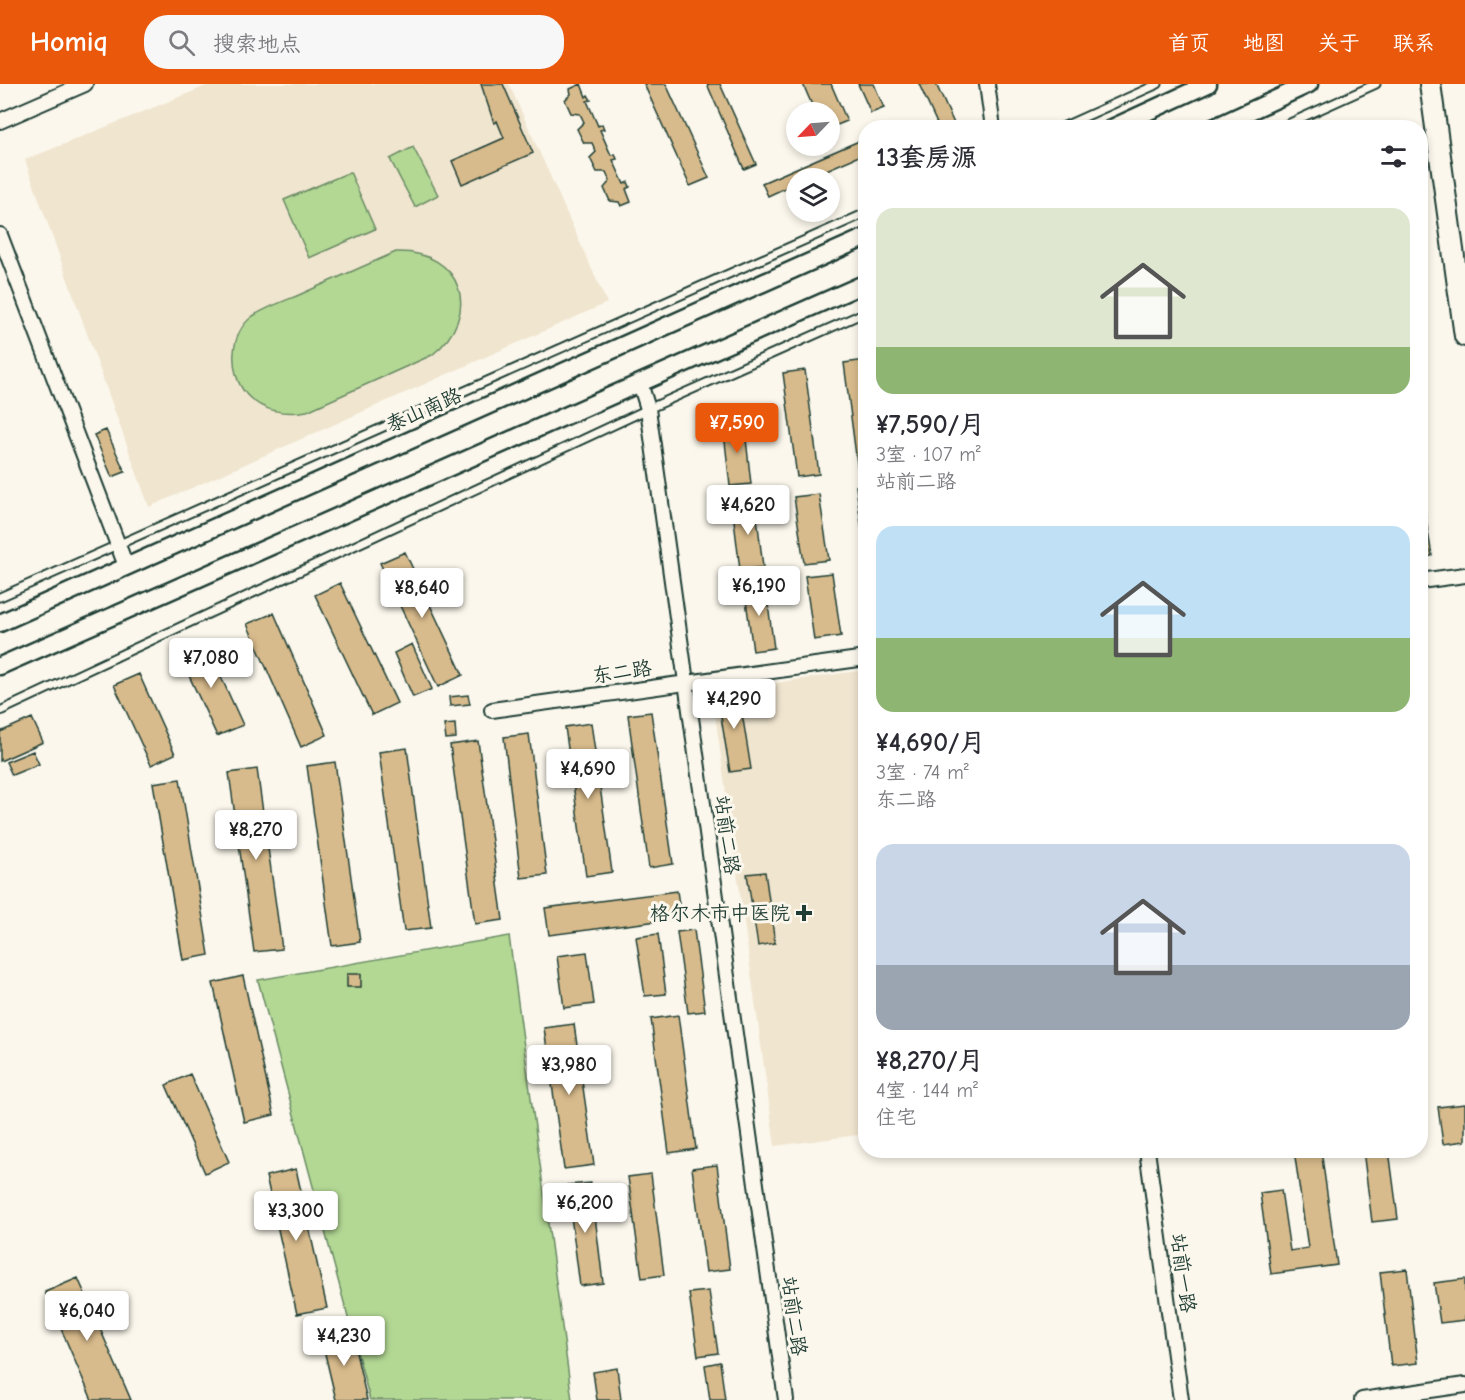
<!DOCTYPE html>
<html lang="zh">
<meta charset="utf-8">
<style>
:root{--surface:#fff;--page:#f7f7f7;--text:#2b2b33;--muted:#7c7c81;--accent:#ea580c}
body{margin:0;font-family:"Comic Neue","LXGW WenKai TC",sans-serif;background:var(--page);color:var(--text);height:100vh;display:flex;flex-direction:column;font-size:22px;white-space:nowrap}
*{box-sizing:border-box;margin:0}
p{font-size:20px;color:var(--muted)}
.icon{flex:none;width:33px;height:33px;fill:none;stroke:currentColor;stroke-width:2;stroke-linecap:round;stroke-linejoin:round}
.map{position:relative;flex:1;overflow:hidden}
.drawer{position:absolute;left:858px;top:36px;width:570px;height:1038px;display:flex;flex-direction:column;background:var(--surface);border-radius:24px;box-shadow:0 3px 9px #0003}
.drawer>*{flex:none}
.needle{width:39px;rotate:245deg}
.controls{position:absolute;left:786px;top:18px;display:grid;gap:12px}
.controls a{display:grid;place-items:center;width:54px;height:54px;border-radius:50%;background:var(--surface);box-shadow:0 3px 9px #0003;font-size:30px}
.price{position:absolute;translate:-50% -51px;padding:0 14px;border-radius:6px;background:#fff;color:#222;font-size:20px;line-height:39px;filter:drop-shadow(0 2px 3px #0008)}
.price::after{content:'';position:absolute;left:50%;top:36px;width:18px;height:14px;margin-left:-9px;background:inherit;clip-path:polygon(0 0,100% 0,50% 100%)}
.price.active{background:var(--accent);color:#fff}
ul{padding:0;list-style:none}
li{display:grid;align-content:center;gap:12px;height:318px;padding:0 18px}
li span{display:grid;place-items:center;height:186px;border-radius:18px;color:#555}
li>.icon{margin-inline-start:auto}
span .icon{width:108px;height:108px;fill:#fffc;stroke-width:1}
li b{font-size:26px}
h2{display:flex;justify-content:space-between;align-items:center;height:72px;padding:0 18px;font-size:26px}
header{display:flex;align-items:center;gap:36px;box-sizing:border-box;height:84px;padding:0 30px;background:var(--accent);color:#fff}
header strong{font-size:28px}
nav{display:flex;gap:33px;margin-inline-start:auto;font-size:21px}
.search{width:420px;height:54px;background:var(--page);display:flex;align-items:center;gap:15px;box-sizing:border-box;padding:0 21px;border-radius:24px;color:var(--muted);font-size:22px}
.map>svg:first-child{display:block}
.built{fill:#f0e5cf}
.green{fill:#b3d894;stroke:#698a64;stroke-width:1.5}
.building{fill:#d8bb8c;stroke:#1f3d34;stroke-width:1.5}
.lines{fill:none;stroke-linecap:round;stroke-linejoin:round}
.service-casing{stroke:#1f3d34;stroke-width:11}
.minor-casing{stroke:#1f3d34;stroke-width:18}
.tertiary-casing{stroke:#1f3d34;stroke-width:21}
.secondary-casing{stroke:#1f3d34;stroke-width:24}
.service{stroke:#fbf7ec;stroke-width:7}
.minor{stroke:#fbf7ec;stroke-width:14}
.tertiary{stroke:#fbf7ec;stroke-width:16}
.secondary{stroke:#fbf7ec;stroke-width:20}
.poi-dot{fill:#1f3d34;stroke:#fbf7ec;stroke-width:2}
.labels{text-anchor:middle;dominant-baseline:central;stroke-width:6;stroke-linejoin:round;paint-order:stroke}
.street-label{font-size:20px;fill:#1f3d34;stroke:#fbf7ec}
.poi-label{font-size:20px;fill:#1f3d34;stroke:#fbf7ec;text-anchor:end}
</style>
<header>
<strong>Homiq</strong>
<div class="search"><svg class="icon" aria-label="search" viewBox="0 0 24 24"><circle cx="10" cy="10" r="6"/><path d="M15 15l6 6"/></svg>搜索地点</div>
<nav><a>首页</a><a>地图</a><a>关于</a><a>联系</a></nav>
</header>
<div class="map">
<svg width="1465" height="1316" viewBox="0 0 1465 1316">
<rect width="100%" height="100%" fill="#fbf7ec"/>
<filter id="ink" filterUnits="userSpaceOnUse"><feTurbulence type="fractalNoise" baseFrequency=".0167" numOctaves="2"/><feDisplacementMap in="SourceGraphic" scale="12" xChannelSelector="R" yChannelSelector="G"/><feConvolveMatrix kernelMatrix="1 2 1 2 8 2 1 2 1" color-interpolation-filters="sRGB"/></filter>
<g filter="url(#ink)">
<path class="built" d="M211,0H509L607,219L149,423L25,76Z
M865,586V1050L775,1062L712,608Z"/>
<path class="green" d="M413,63L438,111L415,123L390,75Z
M350,88L375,145L309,174L284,116Z
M396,168C463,166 483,231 432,271L307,327C286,331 263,328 247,311C228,290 229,249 253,232C267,223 284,217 299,211C332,196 364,182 396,168Z
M509,852L572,1316H370L258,896Z"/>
<path class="building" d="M481,0H503L533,69L462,100L452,77L504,54L497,37L494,39Z
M581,0L586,13L588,11L591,16L587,17L598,42L602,40L604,45L600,46L611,71L615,70L617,75L613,76L624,100L628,98L630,103L626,105L631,118L621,122L619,118L610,117L604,104L610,97L606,88H597L590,74L596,68L592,59H584L577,45L584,38L580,30L571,29L565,16L571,10L570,5Z
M644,0H666L709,94L690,102Z
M707,0H720L756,80L744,85Z
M803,0H831L847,37L830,44V28H815Z
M858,0H874L884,24L871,29Z
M919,0H936L956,44H939Z
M866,54V69L808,94H796V99L768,112L762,99Z
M866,276V386L858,387L844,279Z
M805,286L819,390L797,393L783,289Z
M744,337L751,400L730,402L723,340Z
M106,346L125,388L112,393L94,351Z
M1420,399L1432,472L1420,474Z
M866,401V470H865L856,402Z
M819,410L829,476L804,479L794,413Z
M755,417L763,483L740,486L732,420Z
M405,468L463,591L438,603L380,479Z
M832,489L841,552L814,556L805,492Z
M340,499L397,619L372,631L315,511Z
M765,499L774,564L753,567L744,502Z
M274,529L327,651L301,663L247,540Z
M205,558L243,641L217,652L179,570Z
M412,560L432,605L413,613L394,569Z
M139,590L175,670L151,681L114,601Z
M738,604L751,685L730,688L717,608Z
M468,611L470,620L450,622L449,613Z
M651,628L673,780L649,784L628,631Z
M32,634L43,658L0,677V648Z
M591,639L612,788L586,792L565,643Z
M455,640L456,654L446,655L444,641Z
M529,650L547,791L521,794L504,653Z
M478,657L503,836L475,840L450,661Z
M407,664L431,844L404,847L379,668Z
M33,667L39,680L12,691L6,678Z
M335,678L360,858L332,862L307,682Z
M257,685L282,865L254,868L229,689Z
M180,695L209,871L183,876L153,699Z
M765,788L775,859L758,862L747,790Z
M677,807L681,834L549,851L545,824Z
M694,846L705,927L688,929L677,848Z
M658,850L666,910L645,912L636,853Z
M587,868L594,920L564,924L557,872Z
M347,890H361V903H347Z
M243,892L274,1031L244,1038L213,899Z
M678,931L696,1065L669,1069L651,935Z
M574,940L594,1081L564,1085L544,944Z
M190,990L229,1078L205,1089L166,1001Z
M1465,1020V1057L1443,1060L1438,1023Z
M1294,1066H1321L1337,1181L1271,1190L1260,1109L1281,1106L1290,1167L1308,1164Z
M1363,1066H1389L1398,1135L1372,1138Z
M717,1081L730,1185L706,1188L692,1084Z
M296,1085L327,1224L297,1230L266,1092Z
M651,1090L664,1191L642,1194L628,1093Z
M591,1099L603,1199L580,1202L567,1101Z
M1407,1185L1418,1279L1391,1282L1380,1188Z
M78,1194L131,1316H92L45,1208Z
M1465,1195V1236L1440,1239L1434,1199Z
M709,1207L718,1269L698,1272L689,1209Z
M351,1247L367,1316H336L321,1253Z
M720,1278L725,1316H710L705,1281Z
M617,1284L621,1316H597L593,1288Z"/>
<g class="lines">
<g class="service-casing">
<path id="service" d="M1060,44L1158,0
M1279,44L1376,0
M0,513L866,129
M0,627L648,325L866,228"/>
</g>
<g class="minor-casing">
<path id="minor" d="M987,0L993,44
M0,37L85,0
M0,151L126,482
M640,299L648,325L786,1316
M1420,497L1465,491
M492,626L866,574
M1147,1066L1181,1316
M1362,1316L1465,1301"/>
</g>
<g class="tertiary-casing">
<path id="tertiary" d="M1112,44L1208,0
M1213,44L1309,0
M0,539L866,153
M0,582L866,199"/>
</g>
<g class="secondary-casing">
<path id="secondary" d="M1430,0L1465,252"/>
</g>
<use href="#service" class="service"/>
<use href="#minor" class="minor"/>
<use href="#tertiary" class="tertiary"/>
<use href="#secondary" class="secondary"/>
</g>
</g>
<path class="poi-dot" d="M801 820h6v6h6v6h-6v6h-6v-6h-6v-6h6z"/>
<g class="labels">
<g class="street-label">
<text transform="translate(424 326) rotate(-24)">泰山南路</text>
<text transform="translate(622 588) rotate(-8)">东二路</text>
<text transform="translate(727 751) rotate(82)">站前二路</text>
<text transform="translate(1183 1189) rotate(82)">站前一路</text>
<text transform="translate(794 1232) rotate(82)">站前二路</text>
</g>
<g class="poi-label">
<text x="790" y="829">格尔木市中医院</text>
</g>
</g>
</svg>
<div class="controls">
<a><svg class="needle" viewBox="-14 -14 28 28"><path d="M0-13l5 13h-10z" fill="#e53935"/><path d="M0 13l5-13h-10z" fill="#7c7c81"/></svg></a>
<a><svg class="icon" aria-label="layers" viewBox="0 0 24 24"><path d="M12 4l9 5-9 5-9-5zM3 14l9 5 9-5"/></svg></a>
</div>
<b class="price active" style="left:737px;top:370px">¥7,590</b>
<b class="price" style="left:748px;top:452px">¥4,620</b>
<b class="price" style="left:759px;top:533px">¥6,190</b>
<b class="price" style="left:422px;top:535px">¥8,640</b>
<b class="price" style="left:211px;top:605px">¥7,080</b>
<b class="price" style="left:734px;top:646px">¥4,290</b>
<b class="price" style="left:588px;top:716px">¥4,690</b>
<b class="price" style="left:256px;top:777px">¥8,270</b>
<b class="price" style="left:569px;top:1012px">¥3,980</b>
<b class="price" style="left:585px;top:1150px">¥6,200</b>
<b class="price" style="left:296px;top:1158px">¥3,300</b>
<b class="price" style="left:87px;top:1258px">¥6,040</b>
<b class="price" style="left:344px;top:1283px">¥4,230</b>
<section class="drawer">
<h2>13套房源<svg class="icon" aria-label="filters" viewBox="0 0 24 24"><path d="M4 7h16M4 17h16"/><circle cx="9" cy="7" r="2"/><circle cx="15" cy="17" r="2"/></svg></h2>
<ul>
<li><span style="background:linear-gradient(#dfe7d0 75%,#8fb573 0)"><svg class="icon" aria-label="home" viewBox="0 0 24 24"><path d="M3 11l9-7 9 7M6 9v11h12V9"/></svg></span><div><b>¥7,590/月</b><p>3室 · 107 m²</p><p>站前二路</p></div></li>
<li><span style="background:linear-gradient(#bfe0f5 60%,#8fb573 0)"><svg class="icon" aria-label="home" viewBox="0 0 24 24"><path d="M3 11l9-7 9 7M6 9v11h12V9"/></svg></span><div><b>¥4,690/月</b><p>3室 · 74 m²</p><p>东二路</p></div></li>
<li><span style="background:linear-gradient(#c9d6e8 65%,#9aa5b1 0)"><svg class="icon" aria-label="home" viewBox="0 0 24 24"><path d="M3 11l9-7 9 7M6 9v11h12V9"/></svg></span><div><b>¥8,270/月</b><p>4室 · 144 m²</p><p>住宅</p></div></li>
</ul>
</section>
</div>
